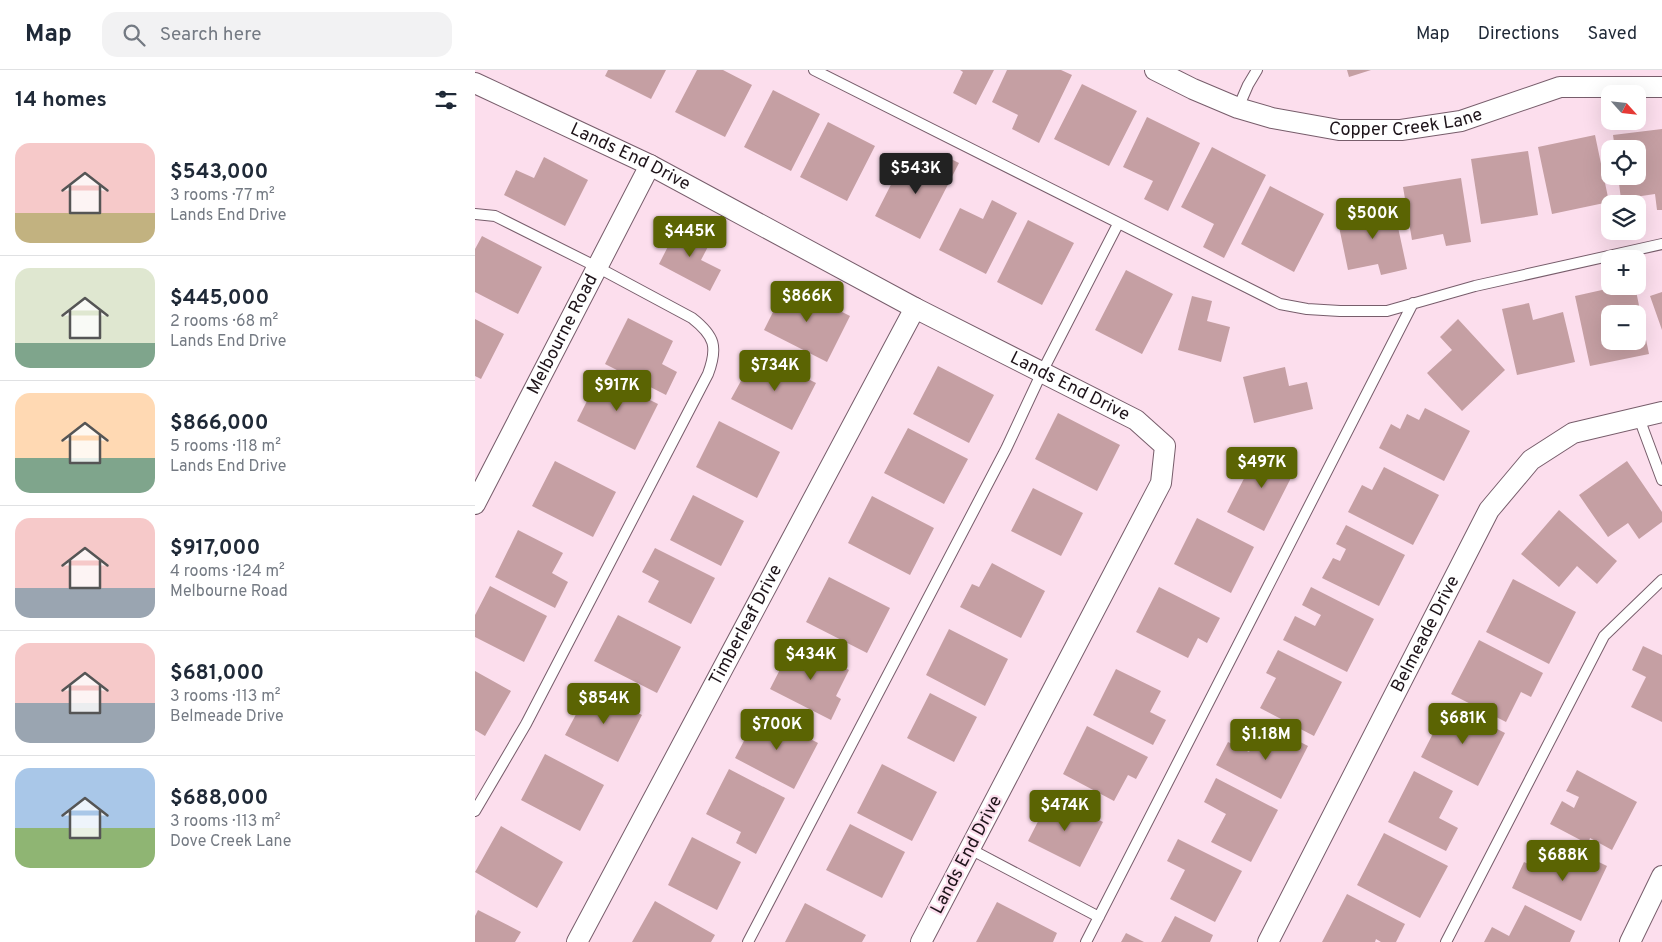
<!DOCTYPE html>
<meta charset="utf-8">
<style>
:root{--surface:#fff;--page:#f2f2f3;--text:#1f2937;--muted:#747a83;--line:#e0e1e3;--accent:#5b6403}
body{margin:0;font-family:Overpass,sans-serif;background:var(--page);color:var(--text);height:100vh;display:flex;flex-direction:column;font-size:19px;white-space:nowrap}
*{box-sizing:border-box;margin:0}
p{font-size:16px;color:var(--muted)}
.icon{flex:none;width:28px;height:28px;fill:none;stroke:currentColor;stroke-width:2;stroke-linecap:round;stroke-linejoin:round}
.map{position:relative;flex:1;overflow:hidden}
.details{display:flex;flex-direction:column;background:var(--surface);width:475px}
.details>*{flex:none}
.needle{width:32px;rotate:117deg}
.buttons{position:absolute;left:1126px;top:15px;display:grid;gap:10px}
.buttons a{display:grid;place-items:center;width:45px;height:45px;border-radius:10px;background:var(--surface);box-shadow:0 5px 20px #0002;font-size:25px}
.price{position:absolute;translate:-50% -42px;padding:0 11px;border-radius:5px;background:var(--accent);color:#fff;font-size:16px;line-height:32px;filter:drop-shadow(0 1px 2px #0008)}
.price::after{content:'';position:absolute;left:50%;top:30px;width:15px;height:11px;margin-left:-8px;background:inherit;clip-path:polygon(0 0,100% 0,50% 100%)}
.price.current{background:#222;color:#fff}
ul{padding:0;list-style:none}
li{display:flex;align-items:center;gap:15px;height:125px;padding:0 15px}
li+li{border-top:1px solid var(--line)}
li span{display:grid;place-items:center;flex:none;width:140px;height:100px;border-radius:15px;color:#555}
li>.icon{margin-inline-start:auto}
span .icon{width:60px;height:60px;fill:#fffc;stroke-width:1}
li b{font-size:21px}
h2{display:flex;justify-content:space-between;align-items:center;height:60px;padding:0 15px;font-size:21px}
header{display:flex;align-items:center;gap:30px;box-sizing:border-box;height:70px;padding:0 25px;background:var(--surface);border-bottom:1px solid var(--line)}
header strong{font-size:24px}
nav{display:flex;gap:28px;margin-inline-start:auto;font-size:18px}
.search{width:350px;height:45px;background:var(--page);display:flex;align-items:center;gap:12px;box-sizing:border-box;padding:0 18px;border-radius:15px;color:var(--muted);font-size:19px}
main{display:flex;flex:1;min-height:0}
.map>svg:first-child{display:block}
.building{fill:#c59fa3;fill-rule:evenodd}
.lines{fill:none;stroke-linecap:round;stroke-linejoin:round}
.service-casing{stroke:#775d6b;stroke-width:12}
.minor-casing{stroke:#775d6b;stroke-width:22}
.service{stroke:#fff;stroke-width:10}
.minor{stroke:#fff;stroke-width:20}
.labels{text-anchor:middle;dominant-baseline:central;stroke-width:4.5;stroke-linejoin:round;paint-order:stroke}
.street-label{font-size:18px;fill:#1e141a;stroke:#fcdeed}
</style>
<header>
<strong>Map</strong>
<div class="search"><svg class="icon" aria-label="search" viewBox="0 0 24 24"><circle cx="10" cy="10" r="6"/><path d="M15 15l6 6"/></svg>Search here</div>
<nav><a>Map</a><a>Directions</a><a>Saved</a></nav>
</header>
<main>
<section class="details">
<h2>14 homes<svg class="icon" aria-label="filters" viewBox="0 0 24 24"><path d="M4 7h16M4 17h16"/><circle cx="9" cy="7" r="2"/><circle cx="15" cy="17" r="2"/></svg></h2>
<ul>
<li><span style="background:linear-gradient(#f6c9c9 70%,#c2b280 0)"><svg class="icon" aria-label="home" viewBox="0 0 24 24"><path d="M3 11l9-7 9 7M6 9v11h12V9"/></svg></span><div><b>$543,000</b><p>3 rooms · 77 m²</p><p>Lands End Drive</p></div></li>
<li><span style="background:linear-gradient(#dfe7d0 75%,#7fa58c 0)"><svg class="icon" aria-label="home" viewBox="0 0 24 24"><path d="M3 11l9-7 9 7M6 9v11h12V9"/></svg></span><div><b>$445,000</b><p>2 rooms · 68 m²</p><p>Lands End Drive</p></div></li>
<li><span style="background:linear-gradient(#ffd9b3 65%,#7fa58c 0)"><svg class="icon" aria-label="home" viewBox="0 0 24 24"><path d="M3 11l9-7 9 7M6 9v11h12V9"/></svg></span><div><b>$866,000</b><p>5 rooms · 118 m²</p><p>Lands End Drive</p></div></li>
<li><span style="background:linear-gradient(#f6c9c9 70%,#9aa5b1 0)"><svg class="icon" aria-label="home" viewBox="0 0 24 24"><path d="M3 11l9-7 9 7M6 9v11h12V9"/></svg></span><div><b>$917,000</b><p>4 rooms · 124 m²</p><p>Melbourne Road</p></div></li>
<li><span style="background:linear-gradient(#f6c9c9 60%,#9aa5b1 0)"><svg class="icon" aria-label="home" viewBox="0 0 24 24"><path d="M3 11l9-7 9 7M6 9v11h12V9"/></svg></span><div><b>$681,000</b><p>3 rooms · 113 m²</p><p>Belmeade Drive</p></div></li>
<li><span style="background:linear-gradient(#a9c7e8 60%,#8fb573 0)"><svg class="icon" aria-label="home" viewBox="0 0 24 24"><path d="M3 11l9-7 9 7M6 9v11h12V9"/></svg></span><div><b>$688,000</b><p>3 rooms · 113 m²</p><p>Dove Creek Lane</p></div></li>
</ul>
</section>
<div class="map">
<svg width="1187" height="872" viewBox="0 0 1187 872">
<rect width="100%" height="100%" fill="#fcdeed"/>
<path class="building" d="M133,0H191L176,29L130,6Z
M222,0H248L277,15L250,67L200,42Z
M485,0H519L501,35L478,23L488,2Z
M532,0H586L597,5L564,73L537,59L543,45L517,32Z
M872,0H896L874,7Z
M607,14L662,41L634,96L579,69Z
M298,20L345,44L316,101L269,77Z
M672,47L725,73L693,141L669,129L678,111L648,97Z
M353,52L400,76L372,131L325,107Z
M1187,59V140H1182L1180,124L1146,129L1143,106H1162V79H1140L1138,65Z
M1120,65L1134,132L1077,144L1063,77Z
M737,77L791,105L749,188L728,177L739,154L706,137Z
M1053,81L1063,145L1006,154L996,89Z
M468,85L484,93L445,169L400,146L430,87L459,102Z
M69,87L113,110L90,156L29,125L41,100L59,108Z
M986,108L996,172L971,176L968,164L937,170L928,117Z
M795,116L849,144L819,202L766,174Z
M517,130L542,143L511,204L464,180L485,138L508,149Z
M918,134L932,199L906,205L903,194L873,200L862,147Z
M553,150L599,173L567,235L522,212Z
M204,155L236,171L226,190L246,200L235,221L184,194Z
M7,166L67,197L43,244L0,222V179Z
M651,200L698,224L667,284L620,260Z
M312,214L375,246L352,292L289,260Z
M1145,216H1160L1174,284L1115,296L1100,226ZM1135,244H1162V271H1135Z
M1187,222V260L1175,226Z
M717,226L737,231L732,251L755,257L746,292L703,280Z
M1054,233L1058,250L1088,242L1100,292L1042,305L1027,239Z
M153,248L198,271L187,294L202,302L191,325L130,294Z
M0,249L29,264L6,309L0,306Z
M983,249L1030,300L987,341L952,303L977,280L965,267Z
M285,285L341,313L317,360L256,329L267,309L272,311Z
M463,296L519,325L494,373L438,344Z
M810,297L814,316L832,312L838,339L779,353L768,307Z
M125,305L183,334L160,380L102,351Z
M950,338L995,361L969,411L904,378L916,354L925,359L932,344L944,350Z
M583,343L645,375L622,421L560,389Z
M244,351L305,382L282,428L221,397Z
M433,358L493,389L469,434L409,403Z
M785,377L822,396L789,461L752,442Z
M80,391L141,422L118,467L57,436Z
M1152,391L1187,442V452L1164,469L1153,453L1133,467L1104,425Z
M909,397L964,425L938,475L873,442L887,415L897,420Z
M558,418L608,443L586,486L536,461Z
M218,425L269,451L246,496L195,470Z
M397,426L459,458L435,505L373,473Z
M1084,440L1142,491L1122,514L1102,496L1084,517L1046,484Z
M722,448L779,477L756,523L699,494Z
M871,455L930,485L904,536L847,508L858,488L865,491L871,479L861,474Z
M43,460L88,483L77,503L93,512L80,538L20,507Z
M180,478L240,508L216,554L173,532L184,511L167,502Z
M517,493L570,521L546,568L485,537L497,514L504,517Z
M354,507L415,538L392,583L331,552Z
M1038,509L1101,542L1074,594L1011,562Z
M15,516L72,546L49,592L0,567V545Z
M684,517L745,548L732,573L723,568L713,588L661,562Z
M836,517L899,549L872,602L808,570L820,546L840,556L846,545L827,535Z
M143,545L206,577L182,623L119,591Z
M474,559L533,589L510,636L451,605Z
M1004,570L1068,603L1056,627L1046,622L1031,652L976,624Z
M319,572L374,600L361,626L366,629L356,650L295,619Z
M1168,576L1187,585V652L1156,637L1171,607L1157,600Z
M803,580L867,612L839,666L785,638L801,608L791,603Z
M641,599L686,621L675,642L691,650L678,675L618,645Z
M0,601L36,621L10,666L0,660Z
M115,618L167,645L143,692L90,665Z
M455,623L502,647L479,692L432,668Z
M973,634L1030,663L1003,716L946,687Z
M284,642L343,673L319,719L260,688Z
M789,653L833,676L806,729L741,695L753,672L774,682Z
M612,656L673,687L661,709L653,705L639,731L588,704Z
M70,684L129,715L105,761L46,730Z
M407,694L462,722L437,771L382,743Z
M254,699L310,728L281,784L261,773L266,762L231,744Z
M1102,700L1162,732L1137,780L1115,768L1113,774L1075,754L1087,731L1099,738L1104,727L1091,721Z
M939,701L978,721L964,748L983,758L971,781L913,752Z
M741,708L803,740L776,792L736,772L751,744L729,732Z
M576,726L628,752L605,797L553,771Z
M375,754L430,782L407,828L351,800Z
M26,756L88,792L62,838L0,802Z
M909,763L973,796L945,848L882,815Z
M217,767L266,792L242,840L193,815Z
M703,769L767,801L740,852L695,829L710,800L692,791Z
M1085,773L1132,796L1106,851L1037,818L1049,792L1071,802Z
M872,824L930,854L921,872H906L901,869L900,872H847Z
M180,831L240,865L236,872H157Z
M522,832L582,863L578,872H501Z
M330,833L391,865L387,872H310Z
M1050,835L1100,861L1095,872H1009L1017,857L1034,866Z
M3,840L46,862L40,872H0V846Z
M700,846L738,865L735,872H686Z
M651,863L669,872H646Z"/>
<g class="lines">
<g class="service-casing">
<path id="service" d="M339,0L805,234L832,239L865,241H912L1000,216L1187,174
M763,38L773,15L782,0
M0,144L20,146L122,197L217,248C240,266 243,277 233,304L51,654L0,741
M1164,348L1187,410
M495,779L624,847
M273,872L531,379L567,302L643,154
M611,872L938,233
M971,872L1129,566L1187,510"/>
</g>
<g class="minor-casing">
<g id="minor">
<path id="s1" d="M680,0L718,19L763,38L797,48L864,60H926L986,51L1085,17H1187"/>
<path id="s2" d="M0,13L175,95L440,238L661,350L690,376L686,413L446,872"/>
<path id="s3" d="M0,434L175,95"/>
<path id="s4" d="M102,872L440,238"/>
<path id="s5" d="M793,872L1014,440L1056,390L1098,363L1187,342"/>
<path d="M1155,872L1187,806"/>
</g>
</g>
<use href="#service" class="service"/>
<use href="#minor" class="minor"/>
</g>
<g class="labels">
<g class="street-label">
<text stroke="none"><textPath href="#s1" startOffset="262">Copper Creek Lane</textPath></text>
<text stroke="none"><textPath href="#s2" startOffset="172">Lands End Drive</textPath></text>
<text stroke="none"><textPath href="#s3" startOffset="191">Melbourne Road</textPath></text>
<text stroke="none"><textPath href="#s2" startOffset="668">Lands End Drive</textPath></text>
<text stroke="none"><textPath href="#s4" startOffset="359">Timberleaf Drive</textPath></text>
<text stroke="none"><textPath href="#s5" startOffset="346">Belmeade Drive</textPath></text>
<text transform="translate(492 785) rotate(-62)">Lands End Drive</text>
</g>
</g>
</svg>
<div class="buttons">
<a><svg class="needle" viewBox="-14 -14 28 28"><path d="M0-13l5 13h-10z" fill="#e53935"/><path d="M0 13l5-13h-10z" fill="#747a83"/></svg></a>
<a><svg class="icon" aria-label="locate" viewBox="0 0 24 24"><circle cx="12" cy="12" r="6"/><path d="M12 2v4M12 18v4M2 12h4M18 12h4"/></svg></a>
<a><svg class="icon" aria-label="layers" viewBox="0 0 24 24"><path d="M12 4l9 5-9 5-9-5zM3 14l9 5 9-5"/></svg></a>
<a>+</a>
<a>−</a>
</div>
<b class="price current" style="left:441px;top:125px">$543K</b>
<b class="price" style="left:898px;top:170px">$500K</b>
<b class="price" style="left:215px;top:188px">$445K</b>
<b class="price" style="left:332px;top:253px">$866K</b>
<b class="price" style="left:300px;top:322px">$734K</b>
<b class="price" style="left:142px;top:342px">$917K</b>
<b class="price" style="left:787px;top:419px">$497K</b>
<b class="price" style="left:336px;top:611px">$434K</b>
<b class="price" style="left:129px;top:655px">$854K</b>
<b class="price" style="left:988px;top:675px">$681K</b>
<b class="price" style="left:302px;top:681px">$700K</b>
<b class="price" style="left:791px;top:691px">$1.18M</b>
<b class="price" style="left:590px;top:762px">$474K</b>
<b class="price" style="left:1088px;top:812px">$688K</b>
</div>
</main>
